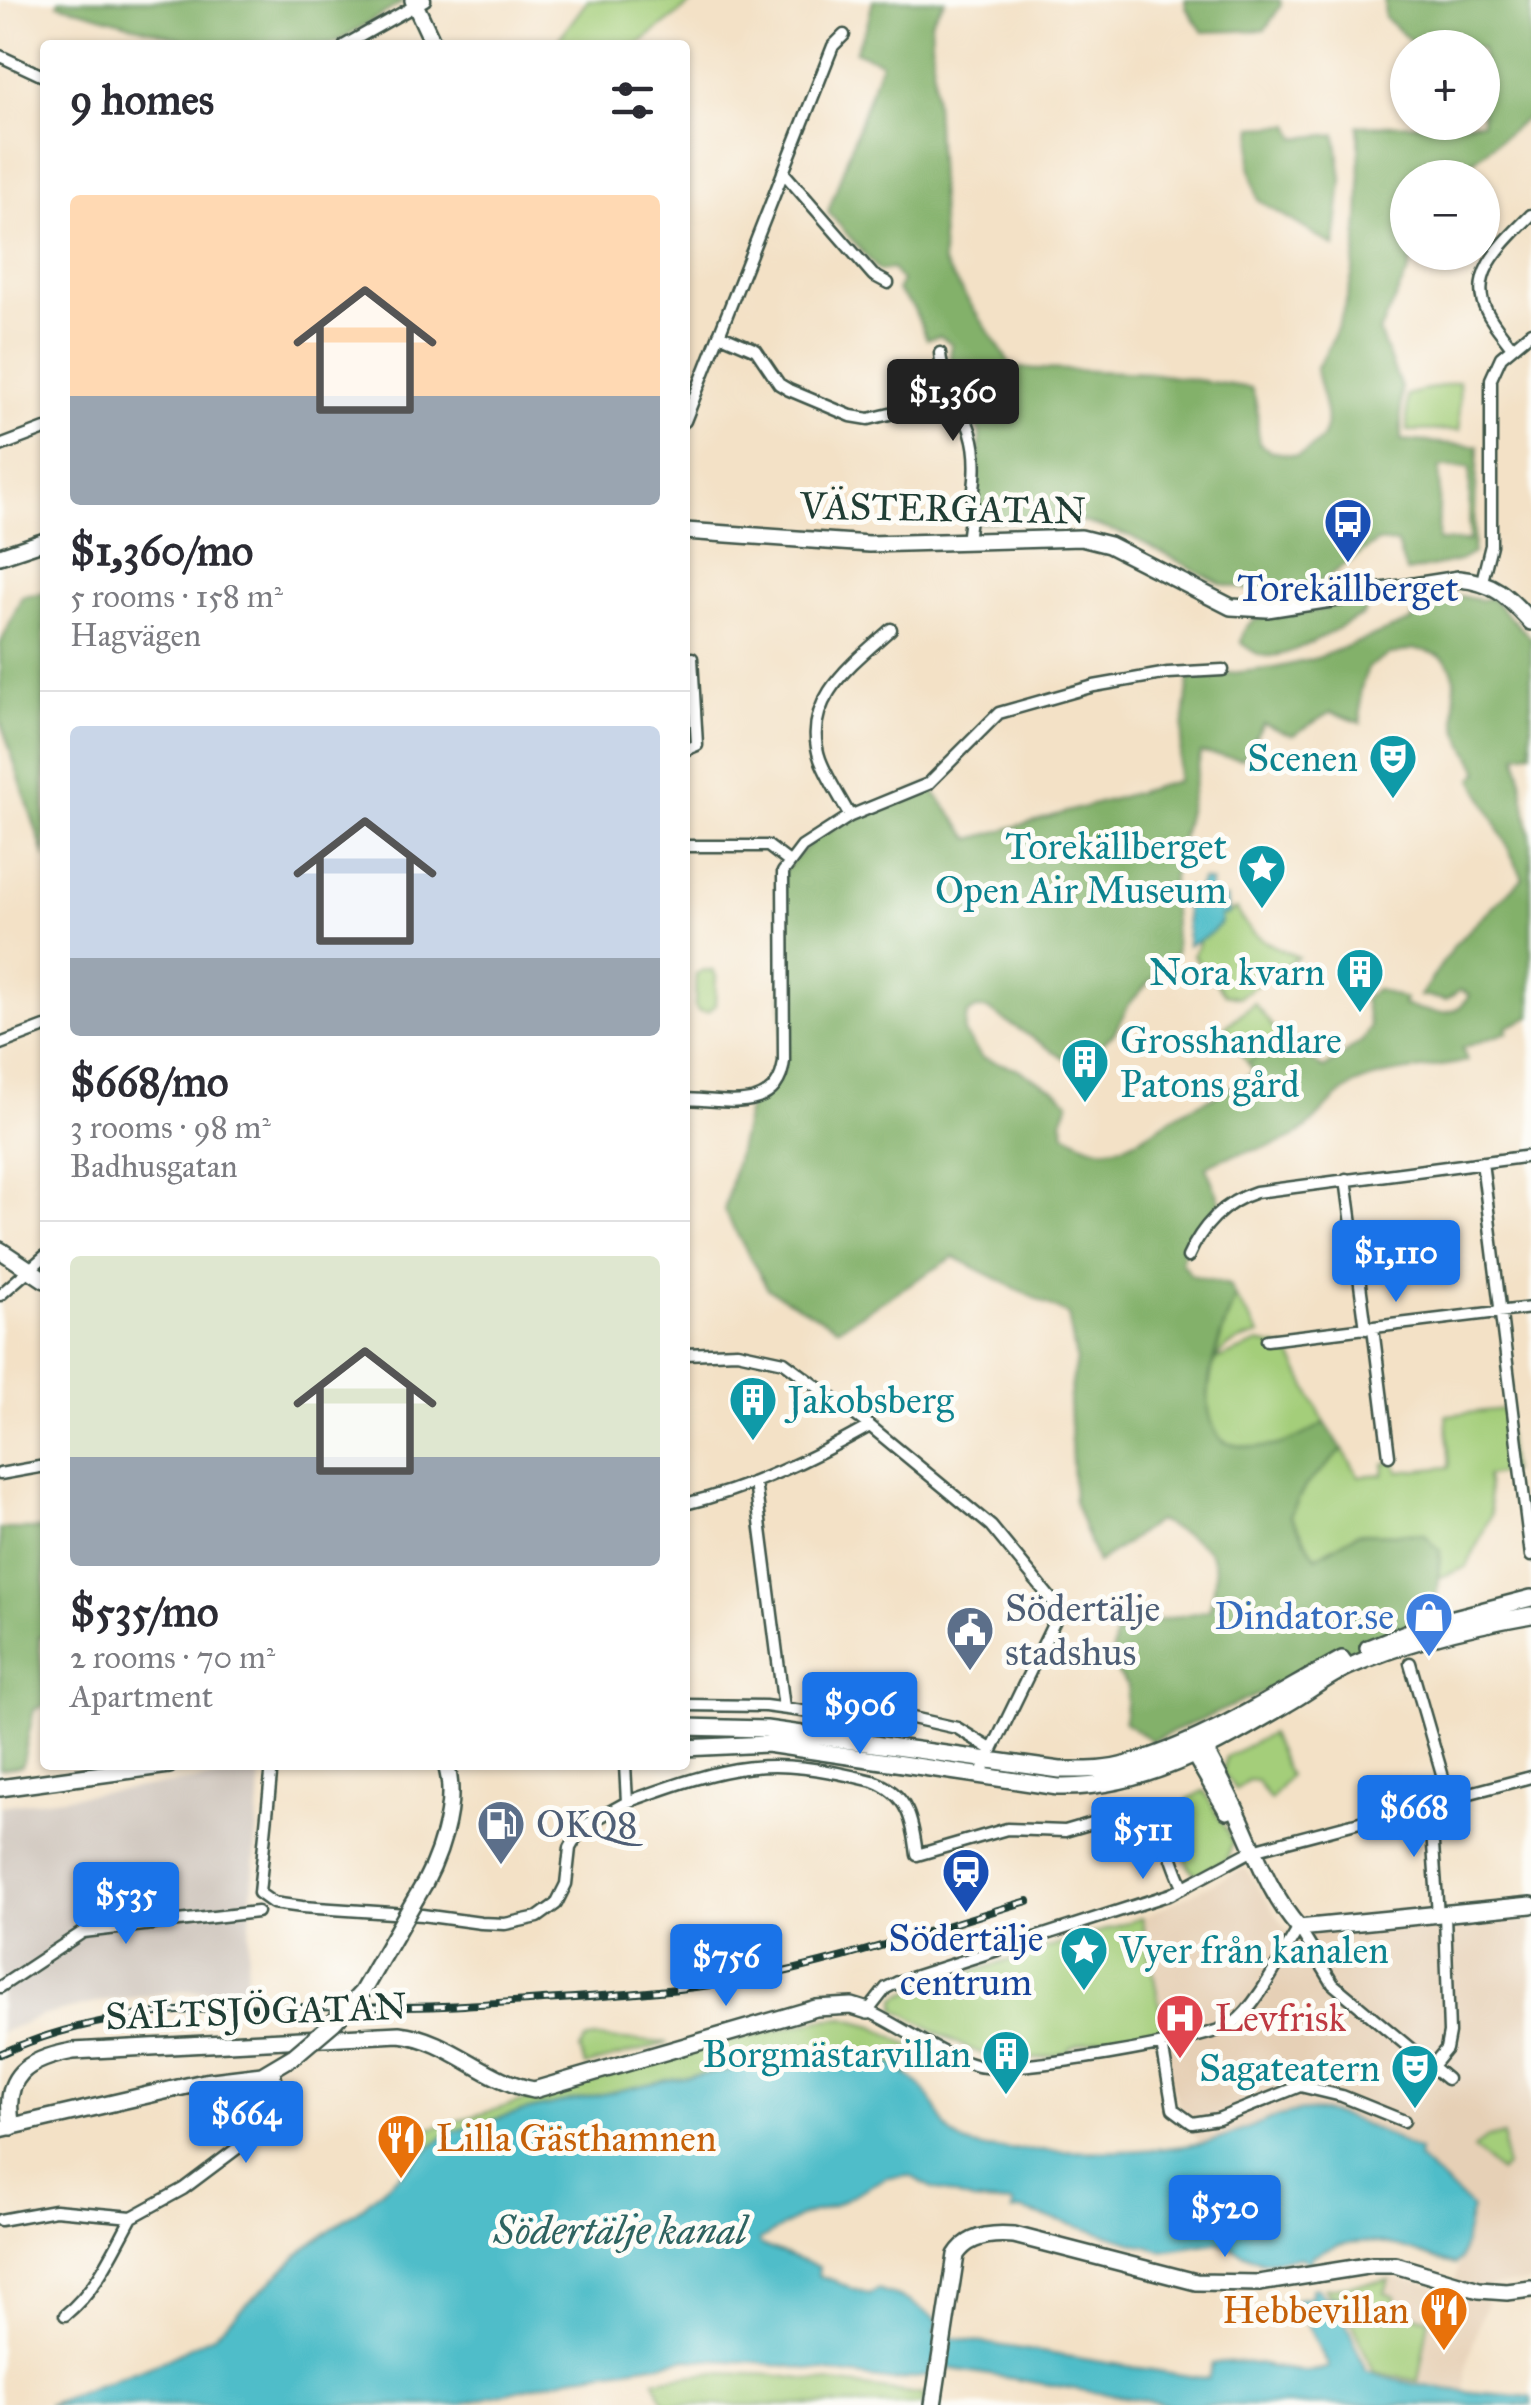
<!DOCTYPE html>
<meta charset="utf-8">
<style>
:root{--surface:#fff;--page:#f2f2f3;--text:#2b2b33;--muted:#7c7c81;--line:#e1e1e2;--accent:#1a73e8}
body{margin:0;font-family:"IM FELL Great Primer",serif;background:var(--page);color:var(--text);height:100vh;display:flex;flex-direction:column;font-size:38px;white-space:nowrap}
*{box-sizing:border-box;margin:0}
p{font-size:32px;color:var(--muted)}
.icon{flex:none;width:55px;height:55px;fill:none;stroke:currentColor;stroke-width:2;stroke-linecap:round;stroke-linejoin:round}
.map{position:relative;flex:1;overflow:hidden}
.sheet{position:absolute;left:40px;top:40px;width:650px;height:1730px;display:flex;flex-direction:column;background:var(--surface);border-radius:10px;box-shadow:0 2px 8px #0004}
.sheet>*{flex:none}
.buttons{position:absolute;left:1390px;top:30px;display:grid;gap:20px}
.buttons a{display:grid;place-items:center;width:110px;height:110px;border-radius:50%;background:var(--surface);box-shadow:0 2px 8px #0004;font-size:50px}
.price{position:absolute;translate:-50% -85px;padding:0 22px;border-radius:10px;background:var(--accent);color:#fff;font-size:32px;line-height:65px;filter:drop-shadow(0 2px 5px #0008)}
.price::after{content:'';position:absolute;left:50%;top:60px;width:30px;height:22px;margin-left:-15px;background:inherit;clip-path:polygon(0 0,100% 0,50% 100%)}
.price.current{background:#222;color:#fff}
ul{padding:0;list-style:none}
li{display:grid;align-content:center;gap:20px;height:530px;padding:0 30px}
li+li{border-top:2px solid var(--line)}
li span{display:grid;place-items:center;height:310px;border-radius:10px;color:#555}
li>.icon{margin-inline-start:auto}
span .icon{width:180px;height:180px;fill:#fffc;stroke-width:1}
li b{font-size:42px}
h2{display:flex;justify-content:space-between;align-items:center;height:120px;padding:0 30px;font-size:42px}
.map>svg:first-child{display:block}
.built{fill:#e6d0b6}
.industrial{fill:#ccc2b9}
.green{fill:#a4ce7a;stroke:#628657;stroke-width:2.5}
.forest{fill:#83b16a;stroke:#51774f;stroke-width:2.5;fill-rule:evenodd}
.water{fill:#50bdc9;stroke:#387d7e;stroke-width:2.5}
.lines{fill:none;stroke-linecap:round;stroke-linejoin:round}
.street-casing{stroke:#3f564a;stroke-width:15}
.secondary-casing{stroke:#3f564a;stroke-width:20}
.street{stroke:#fff;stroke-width:10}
.secondary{stroke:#fff;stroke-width:15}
.rail-casing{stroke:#1f3d34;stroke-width:8}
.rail{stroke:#fdfcf7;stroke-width:4;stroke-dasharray:11;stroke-linecap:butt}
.secondary-bridge-casing{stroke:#3f564a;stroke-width:20;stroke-linecap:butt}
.secondary-bridge{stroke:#fff;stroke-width:15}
.labels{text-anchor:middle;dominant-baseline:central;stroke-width:10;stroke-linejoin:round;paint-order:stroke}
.street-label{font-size:38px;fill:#1f3d34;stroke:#fdfcf7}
.transit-label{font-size:38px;fill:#164399;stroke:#fdfcf7}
.culture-label{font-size:38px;fill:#0d838f;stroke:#fdfcf7;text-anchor:end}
.service-label{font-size:38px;fill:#4e5e75;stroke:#fdfcf7;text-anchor:start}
.shop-label{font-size:38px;fill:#366cbe;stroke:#fdfcf7;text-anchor:end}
.health-label{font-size:38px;fill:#be3a42;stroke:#fdfcf7;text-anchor:start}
.food-label{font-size:38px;fill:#c56008;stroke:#fdfcf7;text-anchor:start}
.water-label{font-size:40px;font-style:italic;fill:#2e6361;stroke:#fdfcf7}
</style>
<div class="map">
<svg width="1531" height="2405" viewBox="0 0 1531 2405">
<rect width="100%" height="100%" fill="#fdfcf7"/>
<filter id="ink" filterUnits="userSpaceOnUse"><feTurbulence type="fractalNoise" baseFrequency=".01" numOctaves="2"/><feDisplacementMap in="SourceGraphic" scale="20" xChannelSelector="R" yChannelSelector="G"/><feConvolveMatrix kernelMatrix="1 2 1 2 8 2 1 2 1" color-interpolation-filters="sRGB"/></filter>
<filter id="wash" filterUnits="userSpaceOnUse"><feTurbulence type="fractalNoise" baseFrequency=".0048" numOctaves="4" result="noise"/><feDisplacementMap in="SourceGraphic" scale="40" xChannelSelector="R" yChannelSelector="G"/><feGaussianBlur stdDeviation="2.25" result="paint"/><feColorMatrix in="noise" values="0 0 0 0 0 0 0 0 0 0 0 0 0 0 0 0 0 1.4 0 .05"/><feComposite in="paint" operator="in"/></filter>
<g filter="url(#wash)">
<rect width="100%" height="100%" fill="#f3e1c6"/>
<path class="built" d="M1245,1868L1287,1930L1313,1931L1531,1907V2282L1492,2286L1466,2365L1464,2391L1417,2384L1429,2320L1397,2310L1385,2294L1389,2277L1453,2289L1472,2208L1395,2140L1364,2124L1327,2112L1290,2114L1228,2138L1202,2144L1186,2126L1172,2084L1142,1918Z"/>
<path class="industrial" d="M261,1772L245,1993L186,1991L100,2002L41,2016L0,2033V1806Z"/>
<path class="green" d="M588,0H696L637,45H559L558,40Z
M1459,381L1460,430L1407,431V395Z
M1236,909C1248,936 1272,946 1298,957L1239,997L1225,994L1193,955L1198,944L1197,939L1220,916Z
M703,970L713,971L716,976L715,1005L708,1012L698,1011L695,1006L696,974Z
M1254,1003L1281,1038L1248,1063L1228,1037L1231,1034L1225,1027Z
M1235,1297L1260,1335C1243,1340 1224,1343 1216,1360L1259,1343L1288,1349L1325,1423C1308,1433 1290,1448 1270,1449C1262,1449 1254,1447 1247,1447C1175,1447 1223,1333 1235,1297Z
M1504,1409L1511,1472L1486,1476L1491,1514L1467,1567L1438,1578L1440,1551L1358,1533L1316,1557L1290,1515L1306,1485L1343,1450L1359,1476L1383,1474L1384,1464L1394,1460L1399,1472L1450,1467L1446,1415Z
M1270,1734L1289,1776L1270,1800L1257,1781L1248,1780L1236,1790L1223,1773L1226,1757Z
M1204,1791L1233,1842L1226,1860L1196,1875C1175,1855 1181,1824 1188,1799Z
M1142,1918L1164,2028C1141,2036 1120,2035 1097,2040C1090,2042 1080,2043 1074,2046C1061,2053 1076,2050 1061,2054C989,2074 955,2040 896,2009V1998L903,1994Z
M844,2018L874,2026L919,2051L911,2060L907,2076L894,2066L784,2062L672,2079L520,2112L446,2134L413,2163L405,2156L429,2129L722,2043L819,2020Z
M594,2038L668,2043L585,2066L580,2049L586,2040Z
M1503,2135L1505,2167L1500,2172L1473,2149L1488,2137Z
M1389,2280L1385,2293L1395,2297L1397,2310L1429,2319L1418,2381L1374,2372L1339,2296L1330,2295L1325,2288Z
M711,2373L772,2375L926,2395L922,2405H665L654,2380Z"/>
<path class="forest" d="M59,0H401L403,2L331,45H202L58,4Z
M873,0H945L931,21L943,263L1013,368L1149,373L1251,388C1260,406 1256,423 1259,443L1270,451L1296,456C1345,437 1322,406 1316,369C1362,299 1363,207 1358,126L1482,122V48L1417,47L1385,18L1384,0H1531V110L1527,118L1453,177L1408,178V252L1413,253L1409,270L1379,332L1401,388V440L1478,446L1473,553L1459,561L1406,572L1397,544L1377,542L1319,583L1251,590L1222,584L1130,536L1077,520L977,523L980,433L950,376L951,343L940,336L927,339L913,307L897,291L902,281L892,269L879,271L828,212L881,62L855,51L867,26ZM1440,467H1470L1469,541H1438Z
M1185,0H1280L1281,5L1265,30L1203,32L1186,8Z
M1291,125L1297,138L1336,134L1342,180L1335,247L1258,200L1250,165L1254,127Z
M45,593V857L0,719V645L22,596Z
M1460,596L1480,600L1491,598L1531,638V752L1517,754L1531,842V1017L1507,1027L1508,1032L1462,1048L1467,1061C1433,1070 1382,1070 1353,1086C1329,1099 1317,1124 1294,1137C1267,1152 1234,1149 1206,1167L1221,1203L1187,1239L1181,1262L1191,1275L1229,1285L1235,1297C1220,1340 1190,1402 1223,1442C1267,1454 1287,1445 1325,1423L1343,1450L1306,1485L1290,1515L1316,1557L1358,1533L1425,1534L1440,1551L1435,1617L1152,1741L1124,1722L1128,1687L1110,1664L1115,1634L1156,1621L1209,1610C1226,1550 1208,1545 1157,1521L1097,1563L1074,1501L1069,1402L1076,1359L1068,1315L954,1257L838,1328L768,1289L724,1211L750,1100L759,1099L783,1071V872L816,837L928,784L971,839L1177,781L1189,678L1275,668L1317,658L1412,621L1416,605ZM1413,649C1466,654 1452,683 1456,720C1458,737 1472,757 1480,772L1473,778L1523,878L1455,944L1420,996L1446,1000L1460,990L1470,995C1454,1022 1429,1012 1403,1005L1405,999L1376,989L1364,999L1370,1028L1362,1041L1324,1069L1281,1038L1248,1063L1254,1071L1244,1080L1242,1078C1227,1093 1206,1099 1187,1109C1162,1122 1139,1145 1109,1148C1094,1150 1078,1140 1065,1133L1062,1120L1069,1102L1056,1090L1016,1068L982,1058L964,1033L967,1015L976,1009H987L1069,1061L1075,1053L1091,1055L1114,1033L1129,1004L1176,953L1171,886L1201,753L1243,759L1263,724L1293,735L1331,712L1361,723L1360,691L1368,667L1390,655Z
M1357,600L1368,603L1363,615C1338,627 1297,654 1271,656C1259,657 1251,650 1241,643L1244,630L1253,620L1318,610Z
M0,1529H45V1635L39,1637L45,1705L34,1710L22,1766L0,1769Z"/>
<path class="water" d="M1201,880L1211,882L1209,888L1218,899L1226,898L1228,914L1220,916L1221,923L1206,937L1188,945L1185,897L1199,887Z
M858,2058C865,2059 875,2058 882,2060C896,2064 919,2083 927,2094C946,2119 942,2142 983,2148C1057,2151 1131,2156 1204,2143C1240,2137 1276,2109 1313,2111C1352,2113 1385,2136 1419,2151L1418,2159L1472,2208L1460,2260L1455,2265C1401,2249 1366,2227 1312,2256L1310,2262L1301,2257L1262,2262L1219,2242L1162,2251L1021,2210L1013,2212V2204L973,2201L934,2189L910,2176L887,2177L832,2206L799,2217L759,2241L760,2245L819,2267L818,2276L870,2294L878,2289L911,2302L938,2321L935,2335L1208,2379L1212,2364C1250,2354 1296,2381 1329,2367L1294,2300L1311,2296V2288L1317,2287L1325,2298L1335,2296L1366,2371C1418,2390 1476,2392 1531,2397V2405H1172L941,2367L931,2366L928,2376L893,2381L758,2362L688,2359L579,2375L458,2405H47L158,2363L213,2336L308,2246L362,2207L446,2134L520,2112L672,2079L812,2059Z"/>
</g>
<g filter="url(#ink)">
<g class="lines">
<g class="street-casing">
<path id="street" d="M345,45L425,0
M0,56L45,77
M783,172L873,275L888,283
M719,334L756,350L779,384L789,390L851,416L869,419L894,413L948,384
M1511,346C1503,335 1493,324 1487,312C1466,273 1507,240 1531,215
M940,353C942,382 962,405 971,433C982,467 970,508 967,543
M685,421L833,46L844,35
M0,446L45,429
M1482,581L1491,545V379L1501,357L1531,332
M685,750L697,745L692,658
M850,816C840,797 827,778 820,759C800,701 853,663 891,629
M685,846H768L789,862
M0,1044L45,1027
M685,1099C725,1100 778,1115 784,1061L783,872L802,847L850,816L928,784L999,713L1094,686L1168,673L1223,670
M1482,1162L1531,1556
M1346,1179L1366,1329
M1188,1257C1201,1227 1224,1202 1256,1192L1531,1156
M0,1295L45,1256
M1373,1328L1389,1456
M1267,1340L1531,1308
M685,1354L737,1352L784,1362L870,1426L991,1526L1060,1610L979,1777
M0,1474L45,1466
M755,1482L784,1708
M685,1504C751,1488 811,1459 870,1426
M1410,1663L1449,1798
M685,1705L765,1706L885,1722L908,1717L957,1728L991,1749
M272,1765L259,1893L273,1903L302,1907L422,1915L481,1923L505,1924L538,1917L556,1904L566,1884L570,1848L582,1827L627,1802
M625,1765L627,1802C729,1765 766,1754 873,1781C908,1794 913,1821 917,1855L1007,1829L1065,1831L1144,1808C1165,1820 1171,1866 1184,1887
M1430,1803L1438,1915
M0,1987L83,1932L257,1912
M1162,2044L1173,2109L1192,2123L1218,2119L1300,2086L1342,2096L1404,2121
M1432,2066L1446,2049L1449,2033L1445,1914
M1447,2079L1333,1984L1299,1928C1282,1954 1259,2004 1234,2023C1211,2041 1007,2074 978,2066C940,2056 904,2028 868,2011L886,1988L898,1982L1171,1894L1253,1850L1531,1777
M0,2220L55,2210L132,2217L183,2189L243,2144L279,2109L280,2097L274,2070
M65,2315C97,2289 112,2253 132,2217"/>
</g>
<g class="secondary-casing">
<path id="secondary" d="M413,0L434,45
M685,531L869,544L1081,538L1109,545L1231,607L1267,609L1459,579C1495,582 1508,597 1531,622
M0,556L45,541
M0,1250L45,1280
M1368,1648L1423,1626L1531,1598
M685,1727L766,1729L1060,1770C1083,1770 1106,1771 1128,1764C1204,1743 1274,1696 1342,1659
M1200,1740C1215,1768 1230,1796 1243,1825C1259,1861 1272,1897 1299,1928L1531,1905
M685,1748L767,1744L1058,1787C1144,1789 1217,1745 1290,1702C1309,1691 1328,1676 1348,1667C1406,1641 1469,1626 1531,1615
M1191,1749L1227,1811
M0,1788L169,1765
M416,1898C438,1863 459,1805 446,1765
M12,2127C1,2075 28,2059 73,2051L399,2034C449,2039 485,2081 534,2090L816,2008L852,2006L868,2011
M0,2129L204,2082L262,2075L294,2056
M933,2405L956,2255C968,2235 993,2233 1014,2235L1196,2282L1259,2283L1373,2265H1395L1479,2290L1507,2292L1531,2289"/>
</g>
<use href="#street" class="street"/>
<use href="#secondary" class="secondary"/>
<g class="rail-casing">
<path id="rail" d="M0,2054C147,1987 307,2015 464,2005C556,1999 652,1995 743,1980C840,1963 934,1928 1028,1901"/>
</g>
<use href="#rail" class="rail"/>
<g class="secondary-bridge-casing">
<path id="secondary-bridge" d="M294,2056L334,2022L362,1992L416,1898"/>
</g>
<use href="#secondary-bridge" class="secondary-bridge"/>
</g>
</g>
<defs>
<g id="bus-pin" transform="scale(2.5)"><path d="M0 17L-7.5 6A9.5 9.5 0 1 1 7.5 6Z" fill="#1a4fb4" stroke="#fdfcf7"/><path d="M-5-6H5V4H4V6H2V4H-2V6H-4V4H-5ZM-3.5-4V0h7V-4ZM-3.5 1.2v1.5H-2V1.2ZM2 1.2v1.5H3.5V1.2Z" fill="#fff"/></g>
<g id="theatre-pin" transform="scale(2.5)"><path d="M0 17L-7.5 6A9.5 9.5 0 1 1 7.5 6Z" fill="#0f9aa8" stroke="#fdfcf7"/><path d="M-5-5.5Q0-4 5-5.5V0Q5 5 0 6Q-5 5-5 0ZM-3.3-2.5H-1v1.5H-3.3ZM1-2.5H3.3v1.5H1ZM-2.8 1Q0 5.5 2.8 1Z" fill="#fff"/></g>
<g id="sight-pin" transform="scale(2.5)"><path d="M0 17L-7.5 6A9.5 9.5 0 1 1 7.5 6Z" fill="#0f9aa8" stroke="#fdfcf7"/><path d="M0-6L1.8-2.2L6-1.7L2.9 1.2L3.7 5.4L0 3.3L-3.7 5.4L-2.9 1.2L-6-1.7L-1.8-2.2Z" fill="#fff"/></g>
<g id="building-pin" transform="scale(2.5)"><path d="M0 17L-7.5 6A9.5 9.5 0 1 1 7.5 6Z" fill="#0f9aa8" stroke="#fdfcf7"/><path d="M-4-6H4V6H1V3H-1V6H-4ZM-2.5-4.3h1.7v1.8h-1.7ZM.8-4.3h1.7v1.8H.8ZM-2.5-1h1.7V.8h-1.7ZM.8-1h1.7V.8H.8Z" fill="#fff"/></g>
<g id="shop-pin" transform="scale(2.5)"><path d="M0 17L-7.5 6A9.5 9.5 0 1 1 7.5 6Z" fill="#3f7fe0" stroke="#fdfcf7"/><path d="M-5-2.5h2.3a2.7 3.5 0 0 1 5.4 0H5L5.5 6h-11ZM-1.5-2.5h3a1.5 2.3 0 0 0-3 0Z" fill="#fff"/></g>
<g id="civic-pin" transform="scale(2.5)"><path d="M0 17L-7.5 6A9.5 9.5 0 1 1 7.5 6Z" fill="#5c6f8a" stroke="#fdfcf7"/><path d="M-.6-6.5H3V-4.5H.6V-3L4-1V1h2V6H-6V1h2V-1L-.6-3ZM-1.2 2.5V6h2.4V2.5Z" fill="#fff"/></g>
<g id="fuel-pin" transform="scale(2.5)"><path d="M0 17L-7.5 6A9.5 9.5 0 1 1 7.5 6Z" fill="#5c6f8a" stroke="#fdfcf7"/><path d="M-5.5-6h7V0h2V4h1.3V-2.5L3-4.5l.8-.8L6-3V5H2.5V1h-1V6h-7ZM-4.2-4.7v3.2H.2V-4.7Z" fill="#fff"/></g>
<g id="station-pin" transform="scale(2.5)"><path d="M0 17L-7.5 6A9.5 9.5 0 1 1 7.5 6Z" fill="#1a4fb4" stroke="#fdfcf7"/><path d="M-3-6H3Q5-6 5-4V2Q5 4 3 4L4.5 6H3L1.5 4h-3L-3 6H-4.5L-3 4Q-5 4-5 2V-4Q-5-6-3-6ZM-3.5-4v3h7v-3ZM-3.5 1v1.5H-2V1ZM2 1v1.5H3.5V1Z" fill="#fff"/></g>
<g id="hospital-pin" transform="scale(2.5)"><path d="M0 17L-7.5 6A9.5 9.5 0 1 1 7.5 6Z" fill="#e0444e" stroke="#fdfcf7"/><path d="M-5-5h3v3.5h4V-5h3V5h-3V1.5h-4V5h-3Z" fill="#fff"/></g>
<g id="restaurant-pin" transform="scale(2.5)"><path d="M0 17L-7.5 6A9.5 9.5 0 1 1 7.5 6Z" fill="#e8710a" stroke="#fdfcf7"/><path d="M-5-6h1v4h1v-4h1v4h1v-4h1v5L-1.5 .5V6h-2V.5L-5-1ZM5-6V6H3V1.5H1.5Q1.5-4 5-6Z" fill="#fff"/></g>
</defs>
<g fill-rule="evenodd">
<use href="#bus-pin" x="1348" y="522"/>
<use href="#theatre-pin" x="1393" y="758"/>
<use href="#sight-pin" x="1262" y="868"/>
<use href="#building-pin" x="1360" y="972"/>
<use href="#building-pin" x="1085" y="1062"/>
<use href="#building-pin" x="753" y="1400"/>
<use href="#shop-pin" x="1429" y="1616"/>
<use href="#civic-pin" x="970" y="1630"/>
<use href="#fuel-pin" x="501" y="1824"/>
<use href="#station-pin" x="966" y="1872"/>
<use href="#sight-pin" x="1084" y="1950"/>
<use href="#hospital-pin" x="1180" y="2018"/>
<use href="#building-pin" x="1006" y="2054"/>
<use href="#theatre-pin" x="1415" y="2068"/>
<use href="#restaurant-pin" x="401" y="2138"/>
<use href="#restaurant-pin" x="1444" y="2310"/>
</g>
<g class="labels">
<g class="street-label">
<text transform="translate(943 508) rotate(1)">VÄSTERGATAN</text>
<text transform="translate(256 2011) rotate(-2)">SALTSJÖGATAN</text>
</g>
<g class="transit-label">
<text x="1348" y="588">Torekällberget</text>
<text x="966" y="1938">Södertälje<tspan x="966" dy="44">centrum</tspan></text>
</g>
<g class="culture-label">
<text x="1358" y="758">Scenen</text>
<text x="1227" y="846">Torekällberget<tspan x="1227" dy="44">Open Air Museum</tspan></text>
<text x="1325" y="972">Nora kvarn</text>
<text x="1120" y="1040" text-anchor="start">Grosshandlare<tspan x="1120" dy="44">Patons gård</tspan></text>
<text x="788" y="1400" text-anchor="start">Jakobsberg</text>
<text x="1119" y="1950" text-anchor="start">Vyer från kanalen</text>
<text x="971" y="2054">Borgmästarvillan</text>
<text x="1380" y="2068">Sagateatern</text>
</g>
<g class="service-label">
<text x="1005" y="1608">Södertälje<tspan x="1005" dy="44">stadshus</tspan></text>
<text x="536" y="1824">OKQ8</text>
</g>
<g class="shop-label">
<text x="1394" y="1616">Dindator.se</text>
</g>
<g class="health-label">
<text x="1215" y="2018">Levfrisk</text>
</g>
<g class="food-label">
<text x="436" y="2138">Lilla Gästhamnen</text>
<text x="1409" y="2310" text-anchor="end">Hebbevillan</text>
</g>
<g class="water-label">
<text x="620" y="2230">Södertälje kanal</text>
</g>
</g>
</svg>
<div class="buttons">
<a>+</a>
<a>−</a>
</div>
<b class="price current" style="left:953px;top:444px">$1,360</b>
<b class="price" style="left:1396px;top:1305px">$1,110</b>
<b class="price" style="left:860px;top:1757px">$906</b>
<b class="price" style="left:1414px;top:1860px">$668</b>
<b class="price" style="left:1143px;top:1882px">$511</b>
<b class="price" style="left:126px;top:1947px">$535</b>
<b class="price" style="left:726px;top:2009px">$756</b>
<b class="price" style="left:246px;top:2166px">$664</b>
<b class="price" style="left:1225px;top:2260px">$520</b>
<section class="sheet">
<h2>9 homes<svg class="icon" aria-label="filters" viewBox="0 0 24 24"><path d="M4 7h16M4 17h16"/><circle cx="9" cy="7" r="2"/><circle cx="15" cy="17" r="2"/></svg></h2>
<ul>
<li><span style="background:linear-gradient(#ffd9b3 65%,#9aa5b1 0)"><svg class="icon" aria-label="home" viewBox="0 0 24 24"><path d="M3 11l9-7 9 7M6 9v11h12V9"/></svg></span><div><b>$1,360/mo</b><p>5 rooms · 158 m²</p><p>Hagvägen</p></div></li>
<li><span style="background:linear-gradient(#c9d6e8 75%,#9aa5b1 0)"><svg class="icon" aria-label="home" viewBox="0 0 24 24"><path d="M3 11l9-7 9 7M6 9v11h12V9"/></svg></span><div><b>$668/mo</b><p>3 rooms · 98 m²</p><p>Badhusgatan</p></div></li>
<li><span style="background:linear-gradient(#dfe7d0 65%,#9aa5b1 0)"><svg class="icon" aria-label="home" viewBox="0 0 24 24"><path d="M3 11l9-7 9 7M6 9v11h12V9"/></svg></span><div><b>$535/mo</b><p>2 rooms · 70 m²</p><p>Apartment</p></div></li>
</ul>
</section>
</div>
